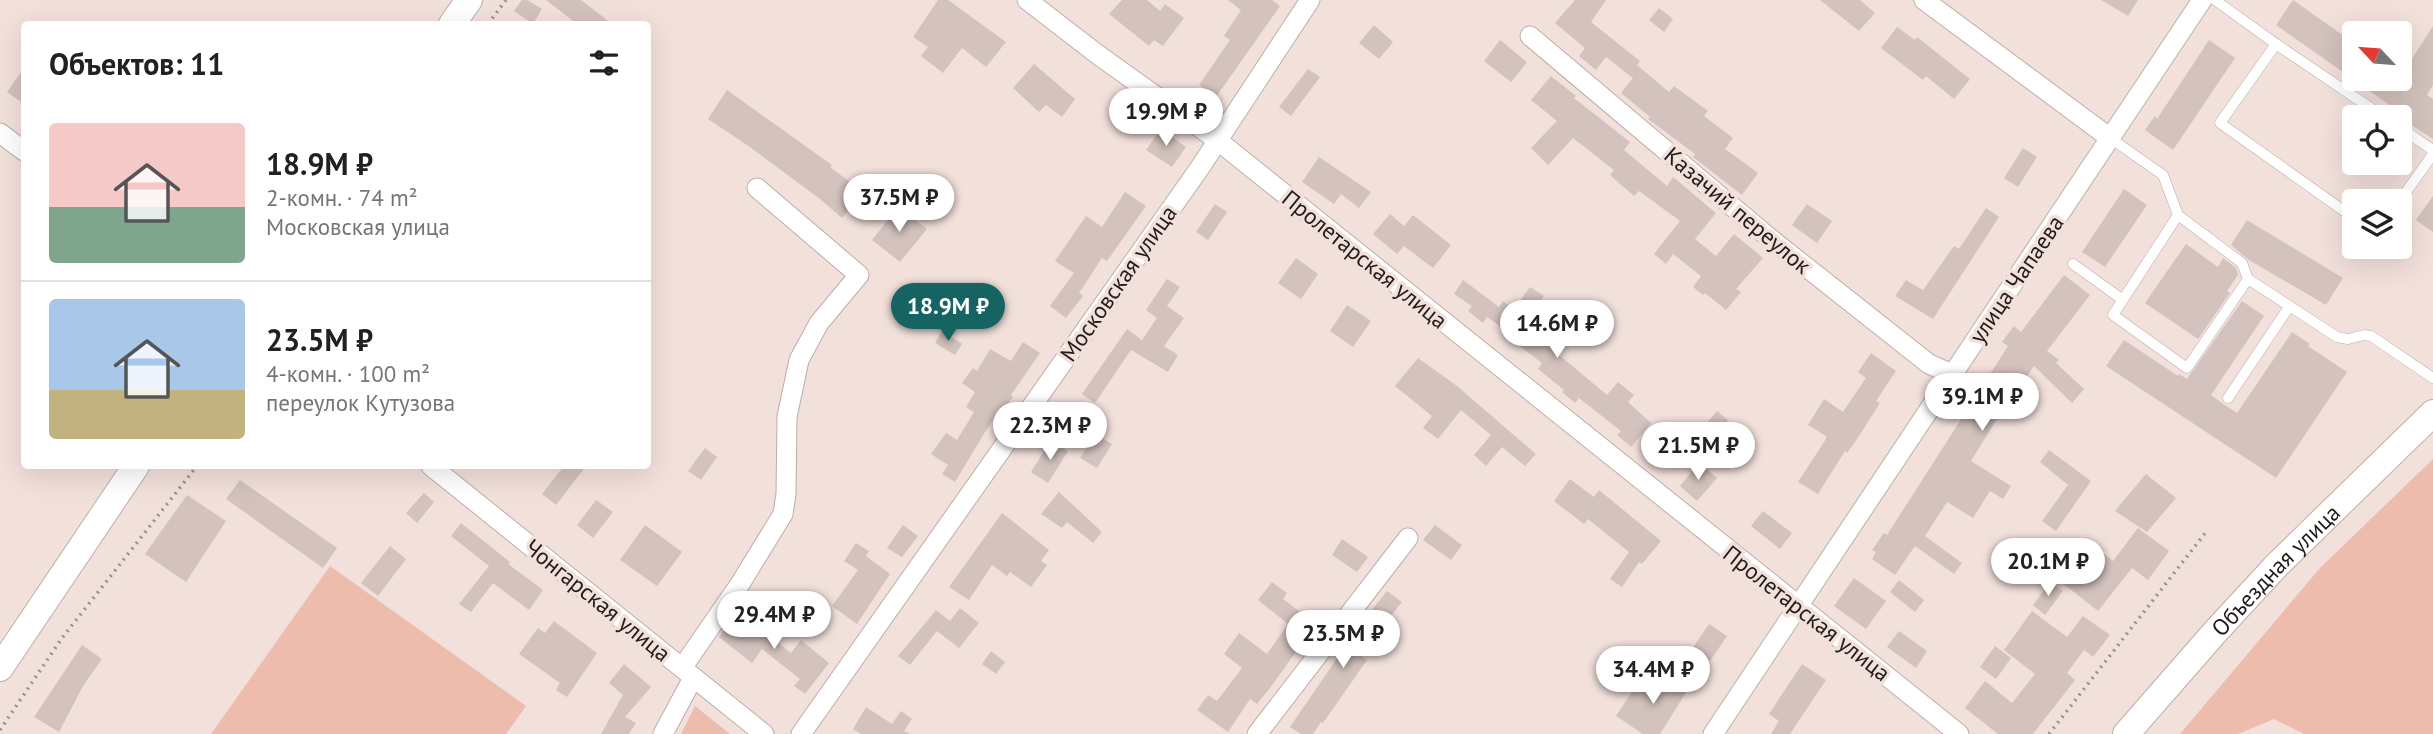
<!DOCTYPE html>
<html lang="ru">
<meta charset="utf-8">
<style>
:root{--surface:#fff;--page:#f6f6f6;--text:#202124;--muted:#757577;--line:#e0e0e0;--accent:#156463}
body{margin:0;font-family:"PT Sans",sans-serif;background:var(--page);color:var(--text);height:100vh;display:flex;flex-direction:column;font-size:26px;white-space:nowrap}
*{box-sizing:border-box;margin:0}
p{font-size:23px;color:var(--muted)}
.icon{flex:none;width:38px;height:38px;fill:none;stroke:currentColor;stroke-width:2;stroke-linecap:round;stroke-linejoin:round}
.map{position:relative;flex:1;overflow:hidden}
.panel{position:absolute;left:21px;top:21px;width:630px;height:448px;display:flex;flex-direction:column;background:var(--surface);border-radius:7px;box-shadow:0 7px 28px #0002}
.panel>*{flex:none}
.needle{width:46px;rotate:296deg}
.tools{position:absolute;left:2342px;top:21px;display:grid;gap:14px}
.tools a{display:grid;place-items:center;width:70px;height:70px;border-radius:7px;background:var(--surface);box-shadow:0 7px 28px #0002;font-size:35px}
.price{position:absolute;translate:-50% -60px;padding:0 16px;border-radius:24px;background:#fff;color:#222;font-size:23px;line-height:46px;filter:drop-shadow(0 2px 4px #0008)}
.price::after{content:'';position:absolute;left:50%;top:42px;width:21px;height:16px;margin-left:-10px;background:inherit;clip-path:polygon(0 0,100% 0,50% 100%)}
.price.on{background:var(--accent);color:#fff}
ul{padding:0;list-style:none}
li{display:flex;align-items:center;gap:21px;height:175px;padding:0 28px}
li+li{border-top:2px solid var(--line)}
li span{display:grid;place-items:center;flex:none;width:196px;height:140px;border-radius:7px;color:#555}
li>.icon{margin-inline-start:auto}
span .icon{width:84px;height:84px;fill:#fffc;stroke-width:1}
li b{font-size:30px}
h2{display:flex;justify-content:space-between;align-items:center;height:84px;padding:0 28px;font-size:30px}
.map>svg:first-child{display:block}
.green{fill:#eebcad}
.building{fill:#d3c2bd}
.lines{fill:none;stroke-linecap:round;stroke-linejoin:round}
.lane-casing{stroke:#bdada8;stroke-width:11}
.street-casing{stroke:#bdada8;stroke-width:21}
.secondary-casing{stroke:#bdada8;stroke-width:28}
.path{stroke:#9d908c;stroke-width:3.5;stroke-dasharray:2 5;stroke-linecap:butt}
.lane{stroke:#fff;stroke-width:10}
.street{stroke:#fff;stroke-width:19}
.secondary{stroke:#fff;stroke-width:26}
.labels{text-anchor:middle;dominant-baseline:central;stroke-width:7;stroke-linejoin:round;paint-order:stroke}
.street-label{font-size:23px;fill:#211b19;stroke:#f2e0db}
</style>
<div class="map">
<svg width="2433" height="734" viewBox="0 0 2433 734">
<rect width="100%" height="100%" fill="#f2e0db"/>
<path class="green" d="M2433,459V734H2304L2274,719L2238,734H2180L2320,568Z
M330,566L526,706L506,734H211Z
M695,706L730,734H681Z"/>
<path class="building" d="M522,0H527L542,9L533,24L514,11Z
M546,0H581L612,24H577Z
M938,0H948L1006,42L986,67L962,48L943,73L921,56L928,47L913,37Z
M1122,0H1147L1160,11L1165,4L1184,18L1163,46L1154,40L1149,46L1109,14Z
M1228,0H1272L1280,6L1216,97L1199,85L1230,40L1224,36L1241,10Z
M1575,0H1606L1591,22L1640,61L1637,65L1669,92L1674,86L1708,111L1704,116L1733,138L1725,149L1758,173L1742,195L1693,157L1695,154L1648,119L1650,117L1621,93L1633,78L1606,57L1596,70L1579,56L1585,48L1555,23Z
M1820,0H1860L1875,13L1859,31Z
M2101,0H2138L2128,16Z
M2293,0L2354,43V79H2399L2433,26V85L2427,95L2433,99V139L2399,117L2401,113L2276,25Z
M1659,8L1673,19L1664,32L1649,20Z
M1374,25L1393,42L1379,59L1359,43Z
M1897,27L1915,40L1917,37L1970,79L1954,99L1926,76L1923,80L1881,48Z
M1500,40L1527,62L1511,82L1484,61Z
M2209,40L2235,58L2173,150L2145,130L2155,116L2157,119Z
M1034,64L1075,99L1062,117L1046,105L1039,112L1013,88Z
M24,68V104L7,92Z
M1308,69L1320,77L1291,116L1279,107Z
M1551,76L1576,96L1574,98L1630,142L1624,150L1667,186L1673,177L1716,213L1695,239L1716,256L1734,234L1763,258L1736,289L1741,292L1726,310L1705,293L1703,295L1693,287L1701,276L1673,254L1666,264L1654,254L1680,221L1639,191L1634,196L1610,175L1614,170L1573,138L1548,165L1531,148L1557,121L1531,100Z
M727,90L832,165L830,167L863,192L842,218L820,199L750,147L708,119Z
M1161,129L1186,147L1172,167L1146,150Z
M2023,148L2037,157L2018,187L2004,178Z
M1319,157L1371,192L1359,208L1341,194L1334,204L1302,182Z
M2124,189L2147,205L2105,267L2082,252Z
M1125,192L1146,206L1107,261L1102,258L1079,293L1083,296L1066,318L1050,306L1074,273L1055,261L1086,216L1102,227Z
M2433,196V232L2416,220Z
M1215,204L1227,212L1208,240L1196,232Z
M1807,204L1832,221L1817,243L1792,225Z
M898,207L927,229L900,262L872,240Z
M1986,208L1999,217L1933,319L1895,296L1906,280L1923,290L1954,246L1959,249Z
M1390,214L1404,226L1413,215L1451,245L1433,268L1404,246L1397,254L1373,234Z
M2247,220L2343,278L2326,305L2249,260L2231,245Z
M2186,244L2218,267L2223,258L2236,268L2238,275L2227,291L2230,293L2198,339L2145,303Z
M1296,258L1318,274L1301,299L1278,283Z
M2064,275L2090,295L2047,351L2059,360L2056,363L2084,389L2072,403L2034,366L2010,402L2008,401L1971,461L2011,486L2003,499L1990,491L1973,518L1947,502L1925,536L1962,563L1954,574L1915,546L1895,575L1872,559L1876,552L1872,550L1884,533L1887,535L2008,346L2002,342L2014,326L2021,332Z
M1167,279L1180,287L1167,306L1184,318L1164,346L1178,355L1168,372L1131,350L1095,403L1082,394L1127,329L1142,340L1157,318L1146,310Z
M1463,280L1499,307L1503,301L1514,309L1530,287L1544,296L1535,309L1552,322L1540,339L1607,395L1618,382L1634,395L1628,402L1651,423L1631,447L1617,435L1621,431L1579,398L1575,403L1562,392L1564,390L1538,369L1542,363L1518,345L1521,341L1487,317L1483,323L1468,311L1472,306L1454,294Z
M2242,301L2264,316L2211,395L2223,404L2237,413L2292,332L2310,344L2308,346L2347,372L2276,478L2106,366L2124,340L2178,376L2179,374L2187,379Z
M1347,305L1371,321L1353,347L1330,331Z
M942,331L962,344L955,355L935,343Z
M1023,342L1040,353L1011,395L1013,397L1002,412L1000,410L985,432L955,482L942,474L948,465L931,454L946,433L957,440L974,412L966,407L975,392L962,383L973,368L977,371L990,349L1011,361Z
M1871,353L1896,371L1876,401L1880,403L1857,439L1847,453L1845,451L1818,494L1798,482L1826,439V436L1808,425L1824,399L1843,412L1866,378L1858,372Z
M1418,358L1457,386L1536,454L1525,466L1502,447L1486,466L1474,455L1491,435L1461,410L1438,439L1423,428L1432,416L1395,386Z
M1717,411L1728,420L1711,441L1700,431Z
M1095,434L1112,444L1097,468L1080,458Z
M1051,440L1068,451L1048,483L1031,472Z
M705,448L717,457L701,480L688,471Z
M2049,450L2091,481L2056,531L2042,521L2068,485L2040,462Z
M1699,463L1717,478L1697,501L1680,486Z
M564,466H586L556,505L542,494Z
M2146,474L2176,498L2147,532L2115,511Z
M1570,479L1594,497L1599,490L1661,541L1642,564L1639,562L1622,587L1610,579L1629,552L1588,519L1584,524L1554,501Z
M240,480L337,548L323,568L226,499Z
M1059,492L1102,532L1093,543L1067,522L1062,528L1041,514Z
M424,493L434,502L417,523L406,513Z
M187,495L226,521L186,582L145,554Z
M596,500L613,512L593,538L577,525Z
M1763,511L1792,533L1780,549L1751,526Z
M1002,513L1049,550L1041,561L1047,565L1031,587L1010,572L1007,576L992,565L969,600L949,587Z
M461,523L510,562L508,564L543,590L529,610L493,583L471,612L459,604L489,566L451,536Z
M645,525L682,552L657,586L620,560Z
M903,525L918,536L902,557L887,548Z
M1435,525L1462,545L1451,560L1423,540Z
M2138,528L2169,551L2148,580L2132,568L2098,611L2056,578L2085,539L2113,561Z
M1342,539L1368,557L1357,572L1332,555Z
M856,543L869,551L866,556L890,574L857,624L832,606L858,570L844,561Z
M390,546L406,559L378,596L361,583Z
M1854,578L1886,601L1866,629L1834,606Z
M1899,580L1924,600L1915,612L1890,592Z
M1272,582L1287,593L1283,599L1316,624L1270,688L1257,704L1250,699L1228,732L1197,710L1208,695L1217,701L1242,668L1224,654L1239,633L1267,654L1288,624L1258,600Z
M2050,582L2063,591L2045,615L2033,605Z
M1387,591L1402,602L1390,617L1387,615L1358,654L1367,660L1323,723L1321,722L1313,734H1301L1290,727L1359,626Z
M960,608L979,623L959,648L937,631L910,665L898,656L936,610L950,621Z
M736,611L791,653L801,640L829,663L805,694L794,686L800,679L762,649L752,663L719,637Z
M2032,611L2067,637L2083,616L2110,635L2093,657L2084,650L2067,673L2075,680L2033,734H1998L1965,708L1985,681L2012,703L2035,674L2004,650Z
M554,621L597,653L567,697L556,690L560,683L519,654L538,628L545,633Z
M1709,624L1727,636L1710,661L1692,649Z
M1899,631L1927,651L1916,668L1887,647Z
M82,645L102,659L83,686L59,732L34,717Z
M1995,646L2011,658L1996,679L1980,667Z
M991,651L1005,662L996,674L982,664Z
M624,664L651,687L625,717L636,723L629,734H601L623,695L609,683Z
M1802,664L1826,680L1790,734H1771L1779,721L1769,714Z
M1667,672L1690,686L1660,734H1643L1616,716L1636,686L1652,697Z
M866,707L892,724L901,711L912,719L904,731L910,734H861L853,729Z"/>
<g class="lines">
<g class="lane-casing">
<path id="lane" d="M2215,0L2276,44L2384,117
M2276,44L2220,123L2354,218
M2399,127L2433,150
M2110,138L2163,175L2178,215L2113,315L2187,368L2248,279
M2399,202L2433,154
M2178,215L2242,263L2248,279L2337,337L2348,339L2364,335L2371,336L2433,378
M2073,264L2123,300
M2228,398L2289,307"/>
</g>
<g class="street-casing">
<path id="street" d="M1027,0L1097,54L1217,140L1959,734
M1924,0L2110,138
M1530,36L1772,240L1929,364L1952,374
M0,133L24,151
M431,466L764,734
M682,668L740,584L783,514L786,494L787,417L799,360L819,323L859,275L757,188
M663,734L693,678
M801,734L1199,169L1310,0
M1257,734L1408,538
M1713,734L2202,0"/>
</g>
<g class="secondary-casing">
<g id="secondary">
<path d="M452,24L469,0"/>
<path d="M0,668L136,466"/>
<path id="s1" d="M2126,734L2216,631L2277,565L2433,413"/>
</g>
</g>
<path class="path" d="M488,24L506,0
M0,730L62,638L197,466
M2049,734L2206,532"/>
<use href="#lane" class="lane"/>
<use href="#street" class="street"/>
<use href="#secondary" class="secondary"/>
</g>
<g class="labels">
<g class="street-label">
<text transform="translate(1738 210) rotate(40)">Казачий переулок</text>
<text transform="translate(1365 259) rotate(39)">Пролетарская улица</text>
<text transform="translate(2016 279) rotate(-56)">улица Чапаева</text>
<text transform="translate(1118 283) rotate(-55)">Московская улица</text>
<text stroke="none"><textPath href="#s1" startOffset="222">Объездная улица</textPath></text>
<text transform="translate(598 600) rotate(39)">Чонгарская улица</text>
<text transform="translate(1807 613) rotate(38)">Пролетарская улица</text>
</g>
</g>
</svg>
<div class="tools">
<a><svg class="needle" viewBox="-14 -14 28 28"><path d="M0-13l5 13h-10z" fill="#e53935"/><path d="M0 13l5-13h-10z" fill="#757577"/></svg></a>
<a><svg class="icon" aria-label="locate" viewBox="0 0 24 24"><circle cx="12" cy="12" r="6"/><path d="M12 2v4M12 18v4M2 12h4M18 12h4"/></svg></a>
<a><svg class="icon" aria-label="layers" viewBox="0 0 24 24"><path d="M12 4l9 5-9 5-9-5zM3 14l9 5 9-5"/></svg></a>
</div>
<b class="price" style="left:1166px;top:148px">19.9M ₽</b>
<b class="price" style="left:899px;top:234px">37.5M ₽</b>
<b class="price on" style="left:948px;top:343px">18.9M ₽</b>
<b class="price" style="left:1557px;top:360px">14.6M ₽</b>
<b class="price" style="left:1982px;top:433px">39.1M ₽</b>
<b class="price" style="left:1050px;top:462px">22.3M ₽</b>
<b class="price" style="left:1698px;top:482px">21.5M ₽</b>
<b class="price" style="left:2048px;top:598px">20.1M ₽</b>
<b class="price" style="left:774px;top:651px">29.4M ₽</b>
<b class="price" style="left:1343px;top:670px">23.5M ₽</b>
<b class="price" style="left:1653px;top:706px">34.4M ₽</b>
<section class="panel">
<h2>Объектов: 11<svg class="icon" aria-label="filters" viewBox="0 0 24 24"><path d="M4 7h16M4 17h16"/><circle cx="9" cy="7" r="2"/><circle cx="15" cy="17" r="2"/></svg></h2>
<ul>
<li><span style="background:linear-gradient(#f6c9c9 60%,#7fa58c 0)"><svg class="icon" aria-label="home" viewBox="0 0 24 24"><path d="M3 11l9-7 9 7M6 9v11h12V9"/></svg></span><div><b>18.9M ₽</b><p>2-комн. · 74 m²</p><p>Московская улица</p></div></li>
<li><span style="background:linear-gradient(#a9c7e8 65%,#c2b280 0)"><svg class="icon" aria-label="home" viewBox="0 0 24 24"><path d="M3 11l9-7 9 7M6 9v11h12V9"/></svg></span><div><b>23.5M ₽</b><p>4-комн. · 100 m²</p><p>переулок Кутузова</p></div></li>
</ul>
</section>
</div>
